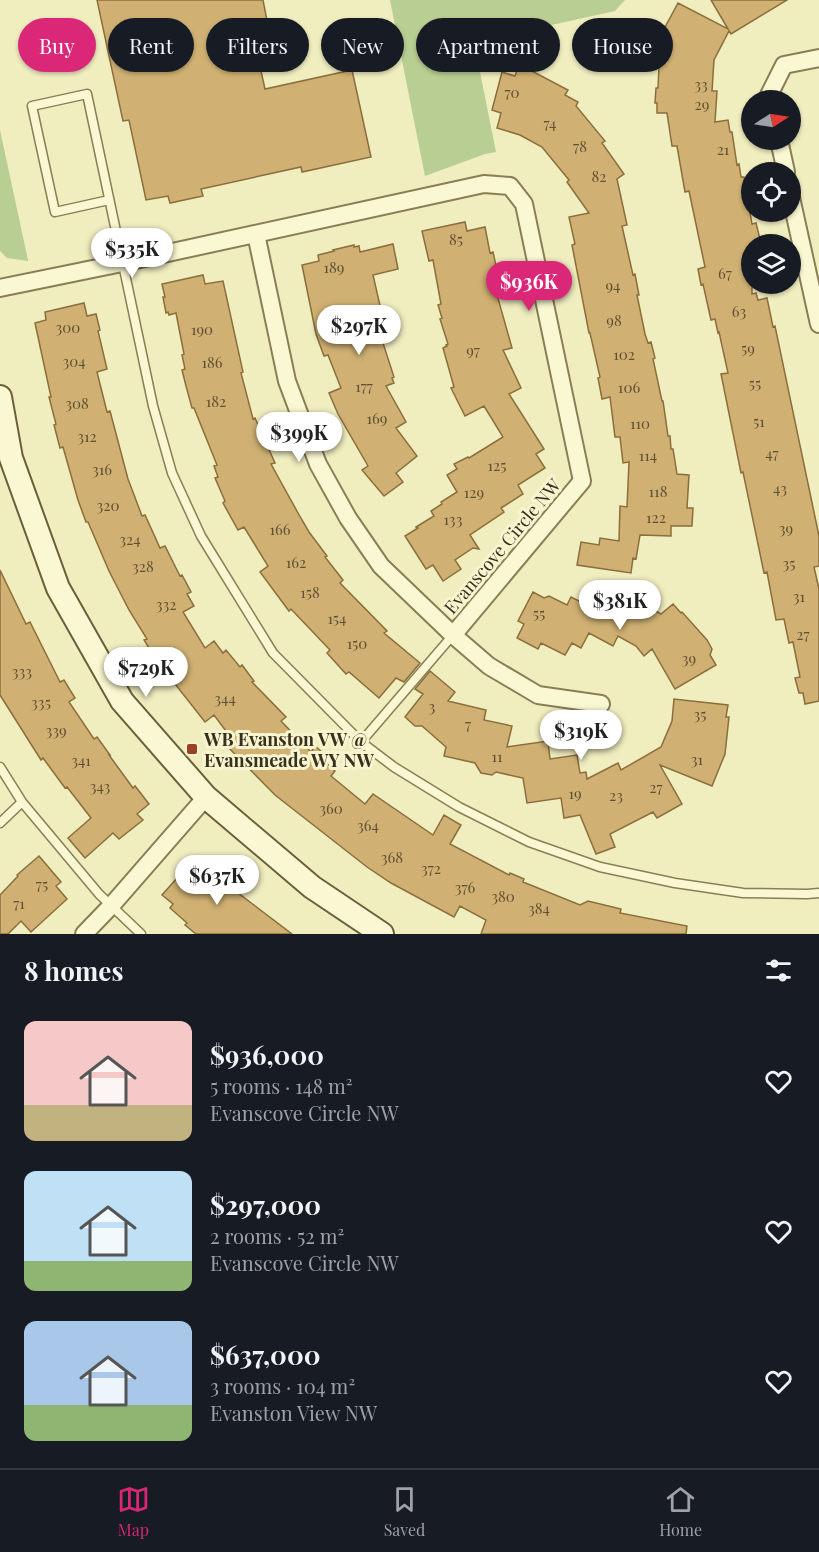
<!DOCTYPE html>
<meta charset="utf-8">
<style>
:root{--surface:#171b24;--page:#242831;--text:#f1f3f6;--muted:#9ea1a6;--line:#363941;--accent:#db2777}
body{margin:0;font-family:"Playfair Display",serif;background:var(--page);color:var(--text);height:100vh;display:flex;flex-direction:column;font-size:22px;white-space:nowrap}
*{box-sizing:border-box;margin:0}
p{font-size:20px;color:var(--muted)}
.icon{flex:none;width:33px;height:33px;fill:none;stroke:currentColor;stroke-width:2;stroke-linecap:round;stroke-linejoin:round}
.map{position:relative;height:934px;overflow:hidden}
.sheet{display:flex;flex-direction:column;background:var(--surface);flex:1}
.sheet>*{flex:none}
.top-card{position:absolute;left:18px;top:18px;width:783px;height:54px;display:flex;gap:12px}
.needle{width:39px;rotate:78deg}
.tools{position:absolute;left:741px;top:90px;display:grid;gap:12px}
.tools a{display:grid;place-items:center;width:60px;height:60px;border-radius:50%;background:var(--surface);box-shadow:0 2px 4px #0004;font-size:30px}
.price{position:absolute;translate:-50% -51px;padding:0 14px;border-radius:21px;background:#fff;color:#222;font-size:20px;line-height:39px;filter:drop-shadow(0 2px 3px #0008)}
.price::after{content:'';position:absolute;left:50%;top:36px;width:18px;height:14px;margin-left:-9px;background:inherit;clip-path:polygon(0 0,100% 0,50% 100%)}
.price.selected{background:var(--accent);color:#fff}
ul{padding:0;list-style:none}
li{display:flex;align-items:center;gap:18px;height:150px;padding:0 24px}
li span{display:grid;place-items:center;flex:none;width:168px;height:120px;border-radius:12px;color:#555}
li>.icon{margin-inline-start:auto}
span .icon{width:72px;height:72px;fill:#fffc;stroke-width:1}
li b{font-size:26px}
h2{display:flex;justify-content:space-between;align-items:center;height:72px;padding:0 24px;font-size:26px}
.pill{padding:0 21px;border-radius:27px;background:var(--surface);box-shadow:0 2px 4px #0004;font-size:21px;line-height:54px}
.pill.selected{background:var(--accent);color:#fff}
.menu{display:flex;justify-content:space-around;align-items:center;height:84px;border-top:2px solid var(--line);background:var(--surface);font-size:16px;color:var(--muted)}
.menu a{display:grid;justify-items:center;gap:3px}
.menu .selected{color:var(--accent)}
.map>svg:first-child{display:block}
.green{fill:#b9ce92}
.building{fill:#d0b173;stroke:#8a6e3b;stroke-width:1.5}
.lines{fill:none;stroke-linecap:round;stroke-linejoin:round}
.lane-casing{stroke:#897e56;stroke-width:11}
.street-casing{stroke:#897e56;stroke-width:20}
.secondary-casing{stroke:#6b5f3a;stroke-width:26}
.lane{stroke:#faf8d2;stroke-width:8}
.street{stroke:#faf8d2;stroke-width:16}
.secondary{stroke:#faf8d2;stroke-width:22}
.poi-dot{fill:#9b4024;stroke:#f7f5cf;stroke-width:2}
.labels{text-anchor:middle;dominant-baseline:central;stroke-width:6;stroke-linejoin:round;paint-order:stroke}
.number-label{font-size:15px;fill:#5e5032}
.street-label{font-size:18px;fill:#38301c;stroke:#f7f5cf}
.poi-label{font-size:18px;font-weight:bold;fill:#38301c;stroke:#f7f5cf;text-anchor:start}
</style>
<div class="map">
<svg width="819" height="934" viewBox="0 0 819 934">
<rect width="100%" height="100%" fill="#f0edbf"/>
<path class="green" d="M390,0H625L615,11L474,42L496,152L485,154L425,176Z
M0,130L28,260V261L7,258L0,251Z"/>
<path class="building" d="M97,0H263L271,41L255,44L265,89L352,70L371,157L302,172L301,167L201,189L203,196L170,203L168,196L146,200L129,120L123,121Z
M711,0H787L731,34L729,31L714,60L712,91H717L715,122L728,120L730,132H732L737,165L739,164L741,177H744L752,224L756,223L761,243L752,244V294L756,293L758,300L767,298L773,327L775,326L819,536V566L814,567L819,589V701L805,704L803,693H799L795,678L800,677L793,642L789,643L784,619L776,620L767,572L764,573L743,472L741,473L721,374L728,373L719,332L718,333L715,319L711,320L703,284L701,285L698,269L705,267L689,191L685,192L677,146H672L667,113H657V103H655L656,88H658L660,44L657,42L678,3L728,29Z
M518,67L530,70L568,90L565,95L578,102L576,106L605,141L602,143L624,174L617,179L627,225L622,226L633,275L635,274L639,295H637L645,334L648,343L651,342L655,358L653,359L662,401H663L668,436H670L671,449H673L677,474L689,475L687,508H693L692,526H671V536L640,535L636,559L633,558L631,573L577,565L581,542L599,545L600,538L619,541L620,506L627,507L629,462L623,463L620,437H615L610,397L602,399L598,378L600,377L590,333H589L572,245L575,244L569,217L589,213L567,182L569,180L542,147L520,135L497,128L501,113L492,110L502,72L515,76Z
M465,222L467,231L485,227L490,253L493,252L498,275L492,277L512,348L503,350L521,388L509,394L544,449L536,454L545,468L518,485L523,494L501,508L504,512L470,535L479,549L473,548L455,560L461,569L443,581L433,565L426,569L405,536L418,528L416,527L434,516L431,511L442,504L441,502L457,492L447,475L457,469L454,464L468,457L469,458L503,437L484,406L465,416L451,388L454,387L443,348L447,346L446,345L448,344L440,319L442,318L438,305L441,304L433,260L429,261L422,231Z
M393,244L398,269L373,275L381,310L373,312L394,377L392,378L394,383L386,386L406,422L396,428L417,456L396,473L403,482L384,496L362,470L368,466L338,414L329,393L341,388L328,355L324,356L316,334L302,265L319,261L318,255L334,251L333,250L354,245V247L359,246L360,252Z
M203,275L205,284L223,281L243,372L241,373L253,419L255,418L275,463L271,464L298,513L309,532L327,556L325,557L343,580L340,583L387,631L384,633L420,663L404,682L396,678L379,698L349,672L346,674L327,653L330,650L291,609L289,611L260,572L268,566L244,527L238,530L223,503L225,501L215,478L218,477L214,466L217,465L194,408H192L186,386L182,370L185,369L182,355L184,354L176,313L169,315L168,312L166,313L163,297H165L162,284Z
M84,303L87,316L96,314L100,330L98,331L107,369L97,372L107,412L110,411L128,479L142,516L145,515L160,548L165,546L180,576L182,575L191,592L187,594L194,606L183,612L205,648L214,641L223,653L226,650L240,667L242,665L254,681L252,682L286,717L281,721L311,752L315,746L329,758L325,762L335,771L331,776L365,804L373,794L433,835L444,815L461,825L450,844L509,875L510,873L524,879L523,882L580,905L588,901L621,909L620,913L687,926L686,934H481L486,920L460,906L454,917L391,883L367,867L275,795L226,745L232,739L214,715L205,722L157,661L144,640L147,639L129,610L109,571L88,522H86L78,500L63,447L60,448L54,425L56,424L49,397H51L35,323L46,320L45,312Z
M0,570L26,624L30,622L60,682L64,680L75,698L69,702L94,739L97,737L110,755H109L133,788L135,786L149,804L137,814L143,820L119,839L113,833L85,858L68,838L91,818L67,787L65,788L43,758L41,760L0,695Z
M617,590L661,614L673,604L681,613L682,612L707,640L712,649L710,655L716,665L675,689L652,649L644,656L636,646L618,636L613,646L589,633L581,648L572,643L565,655L541,643L538,649L517,638L524,624L518,621L533,592L544,598L549,596L567,605L571,597L585,604L588,600L607,610Z
M430,671L455,692L448,701L486,710L484,720L512,726L507,747L548,741L550,759L577,755L580,773L586,772L587,779L618,763L621,770L661,747L672,721L674,699L728,705L726,717H729L725,754L712,786L660,765L682,804L657,818L653,812L610,834L615,847L596,854L580,815L564,818L561,798L527,803L523,778L496,772L492,775L481,773L475,763L444,756L446,747L422,726H415L405,717L423,694L415,689Z
M39,856L61,882L56,886L67,899L31,932L21,921L8,934H0V895L18,876L17,875Z
M203,861L239,892L238,893L292,934H196L185,925L187,923L170,908L173,904L162,895L186,868L192,874Z"/>
<g class="lines">
<g class="lane-casing">
<path id="lane" d="M109,200L55,212L32,106L87,94L153,406L172,473L201,536L273,653L361,742L394,767L459,807L529,842L600,867L675,883L743,893L807,894L819,893
M361,742L453,635
M0,767L22,802L99,894L141,934
M0,823L22,802"/>
</g>
<g class="street-casing">
<path id="street" d="M770,100L769,95L784,65L819,58
M779,140L786,172
M790,193L819,324
M256,234L287,381L318,464L348,518L381,566L453,635L489,666L538,695L601,704
M0,288L122,263L484,184L510,186L524,204L582,481L453,635
M84,934L111,906L206,797"/>
</g>
<g class="secondary-casing">
<path id="secondary" d="M0,397L11,458L58,588L122,701L206,797L312,887L382,934"/>
</g>
<use href="#lane" class="lane"/>
<use href="#street" class="street"/>
<use href="#secondary" class="secondary"/>
</g>
<rect class="poi-dot" x="186" y="743" width="12" height="12" rx="3"/>
<g class="labels">
<g class="number-label">
<text x="701" y="84">33</text>
<text x="512" y="92">70</text>
<text x="702" y="104">29</text>
<text x="550" y="123">74</text>
<text x="580" y="146">78</text>
<text x="723" y="149">21</text>
<text x="599" y="176">82</text>
<text x="456" y="239">85</text>
<text x="334" y="267">189</text>
<text x="725" y="273">67</text>
<text x="613" y="285">94</text>
<text x="739" y="311">63</text>
<text x="614" y="320">98</text>
<text x="68" y="327">300</text>
<text x="202" y="329">190</text>
<text x="748" y="348">59</text>
<text x="473" y="350">97</text>
<text x="624" y="354">102</text>
<text x="74" y="361">304</text>
<text x="212" y="362">186</text>
<text x="755" y="383">55</text>
<text x="364" y="386">177</text>
<text x="629" y="387">106</text>
<text x="216" y="401">182</text>
<text x="77" y="403">308</text>
<text x="377" y="418">169</text>
<text x="759" y="421">51</text>
<text x="640" y="423">110</text>
<text x="87" y="436">312</text>
<text x="772" y="453">47</text>
<text x="648" y="455">114</text>
<text x="497" y="465">125</text>
<text x="102" y="469">316</text>
<text x="780" y="488">43</text>
<text x="658" y="491">118</text>
<text x="474" y="492">129</text>
<text x="108" y="505">320</text>
<text x="656" y="517">122</text>
<text x="453" y="519">133</text>
<text x="786" y="528">39</text>
<text x="280" y="529">166</text>
<text x="130" y="539">324</text>
<text x="296" y="562">162</text>
<text x="789" y="563">35</text>
<text x="143" y="566">328</text>
<text x="310" y="592">158</text>
<text x="799" y="596">31</text>
<text x="166" y="604">332</text>
<text x="539" y="613">55</text>
<text x="337" y="618">154</text>
<text x="803" y="634">27</text>
<text x="357" y="643">150</text>
<text x="689" y="658">39</text>
<text x="22" y="671">333</text>
<text x="225" y="698">344</text>
<text x="41" y="702">335</text>
<text x="432" y="706">3</text>
<text x="700" y="714">35</text>
<text x="468" y="724">7</text>
<text x="56" y="730">339</text>
<text x="497" y="756">11</text>
<text x="697" y="759">31</text>
<text x="81" y="760">341</text>
<text x="100" y="786">343</text>
<text x="656" y="787">27</text>
<text x="575" y="793">19</text>
<text x="616" y="795">23</text>
<text x="331" y="808">360</text>
<text x="368" y="825">364</text>
<text x="392" y="857">368</text>
<text x="431" y="868">372</text>
<text x="42" y="884">75</text>
<text x="465" y="887">376</text>
<text x="503" y="896">380</text>
<text x="19" y="903">71</text>
<text x="539" y="908">384</text>
</g>
<g class="street-label">
<text transform="translate(502 546) rotate(-50)">Evanscove Circle NW</text>
</g>
<g class="poi-label">
<text x="204" y="739">WB Evanston VW @<tspan x="204" dy="21">Evansmeade WY NW</tspan></text>
</g>
</g>
</svg>
<div class="tools">
<a><svg class="needle" viewBox="-14 -14 28 28"><path d="M0-13l5 13h-10z" fill="#e53935"/><path d="M0 13l5-13h-10z" fill="#9ea1a6"/></svg></a>
<a><svg class="icon" aria-label="locate" viewBox="0 0 24 24"><circle cx="12" cy="12" r="6"/><path d="M12 2v4M12 18v4M2 12h4M18 12h4"/></svg></a>
<a><svg class="icon" aria-label="layers" viewBox="0 0 24 24"><path d="M12 4l9 5-9 5-9-5zM3 14l9 5 9-5"/></svg></a>
</div>
<b class="price" style="left:132px;top:279px">$535K</b>
<b class="price selected" style="left:529px;top:312px">$936K</b>
<b class="price" style="left:359px;top:356px">$297K</b>
<b class="price" style="left:299px;top:463px">$399K</b>
<b class="price" style="left:620px;top:631px">$381K</b>
<b class="price" style="left:146px;top:698px">$729K</b>
<b class="price" style="left:581px;top:761px">$319K</b>
<b class="price" style="left:217px;top:906px">$637K</b>
<div class="top-card">
<a class="pill selected">Buy</a>
<a class="pill">Rent</a>
<a class="pill">Filters</a>
<a class="pill">New</a>
<a class="pill">Apartment</a>
<a class="pill">House</a>
</div>
</div>
<section class="sheet">
<h2>8 homes<svg class="icon" aria-label="filters" viewBox="0 0 24 24"><path d="M4 7h16M4 17h16"/><circle cx="9" cy="7" r="2"/><circle cx="15" cy="17" r="2"/></svg></h2>
<ul>
<li><span style="background:linear-gradient(#f6c9c9 70%,#c2b280 0)"><svg class="icon" aria-label="home" viewBox="0 0 24 24"><path d="M3 11l9-7 9 7M6 9v11h12V9"/></svg></span><div><b>$936,000</b><p>5 rooms · 148 m²</p><p>Evanscove Circle NW</p></div><svg class="icon" aria-label="heart" viewBox="0 0 24 24"><path d="M12 20l-8-8c-3-5 5-10 8-4 3-6 11-1 8 4z"/></svg></li>
<li><span style="background:linear-gradient(#bfe0f5 75%,#8fb573 0)"><svg class="icon" aria-label="home" viewBox="0 0 24 24"><path d="M3 11l9-7 9 7M6 9v11h12V9"/></svg></span><div><b>$297,000</b><p>2 rooms · 52 m²</p><p>Evanscove Circle NW</p></div><svg class="icon" aria-label="heart" viewBox="0 0 24 24"><path d="M12 20l-8-8c-3-5 5-10 8-4 3-6 11-1 8 4z"/></svg></li>
<li><span style="background:linear-gradient(#a9c7e8 70%,#8fb573 0)"><svg class="icon" aria-label="home" viewBox="0 0 24 24"><path d="M3 11l9-7 9 7M6 9v11h12V9"/></svg></span><div><b>$637,000</b><p>3 rooms · 104 m²</p><p>Evanston View NW</p></div><svg class="icon" aria-label="heart" viewBox="0 0 24 24"><path d="M12 20l-8-8c-3-5 5-10 8-4 3-6 11-1 8 4z"/></svg></li>
</ul>
</section>
<nav class="menu">
<a class="selected"><svg class="icon" aria-label="map" viewBox="0 0 24 24"><path d="M3 6l6-2 6 2 6-2v14l-6 2-6-2-6 2zM9 4v14M15 6v14"/></svg>Map</a>
<a><svg class="icon" aria-label="saved" viewBox="0 0 24 24"><path d="M7 4h10v16l-5-4-5 4z"/></svg>Saved</a>
<a><svg class="icon" aria-label="home" viewBox="0 0 24 24"><path d="M3 11l9-7 9 7M6 9v11h12V9"/></svg>Home</a>
</nav>
